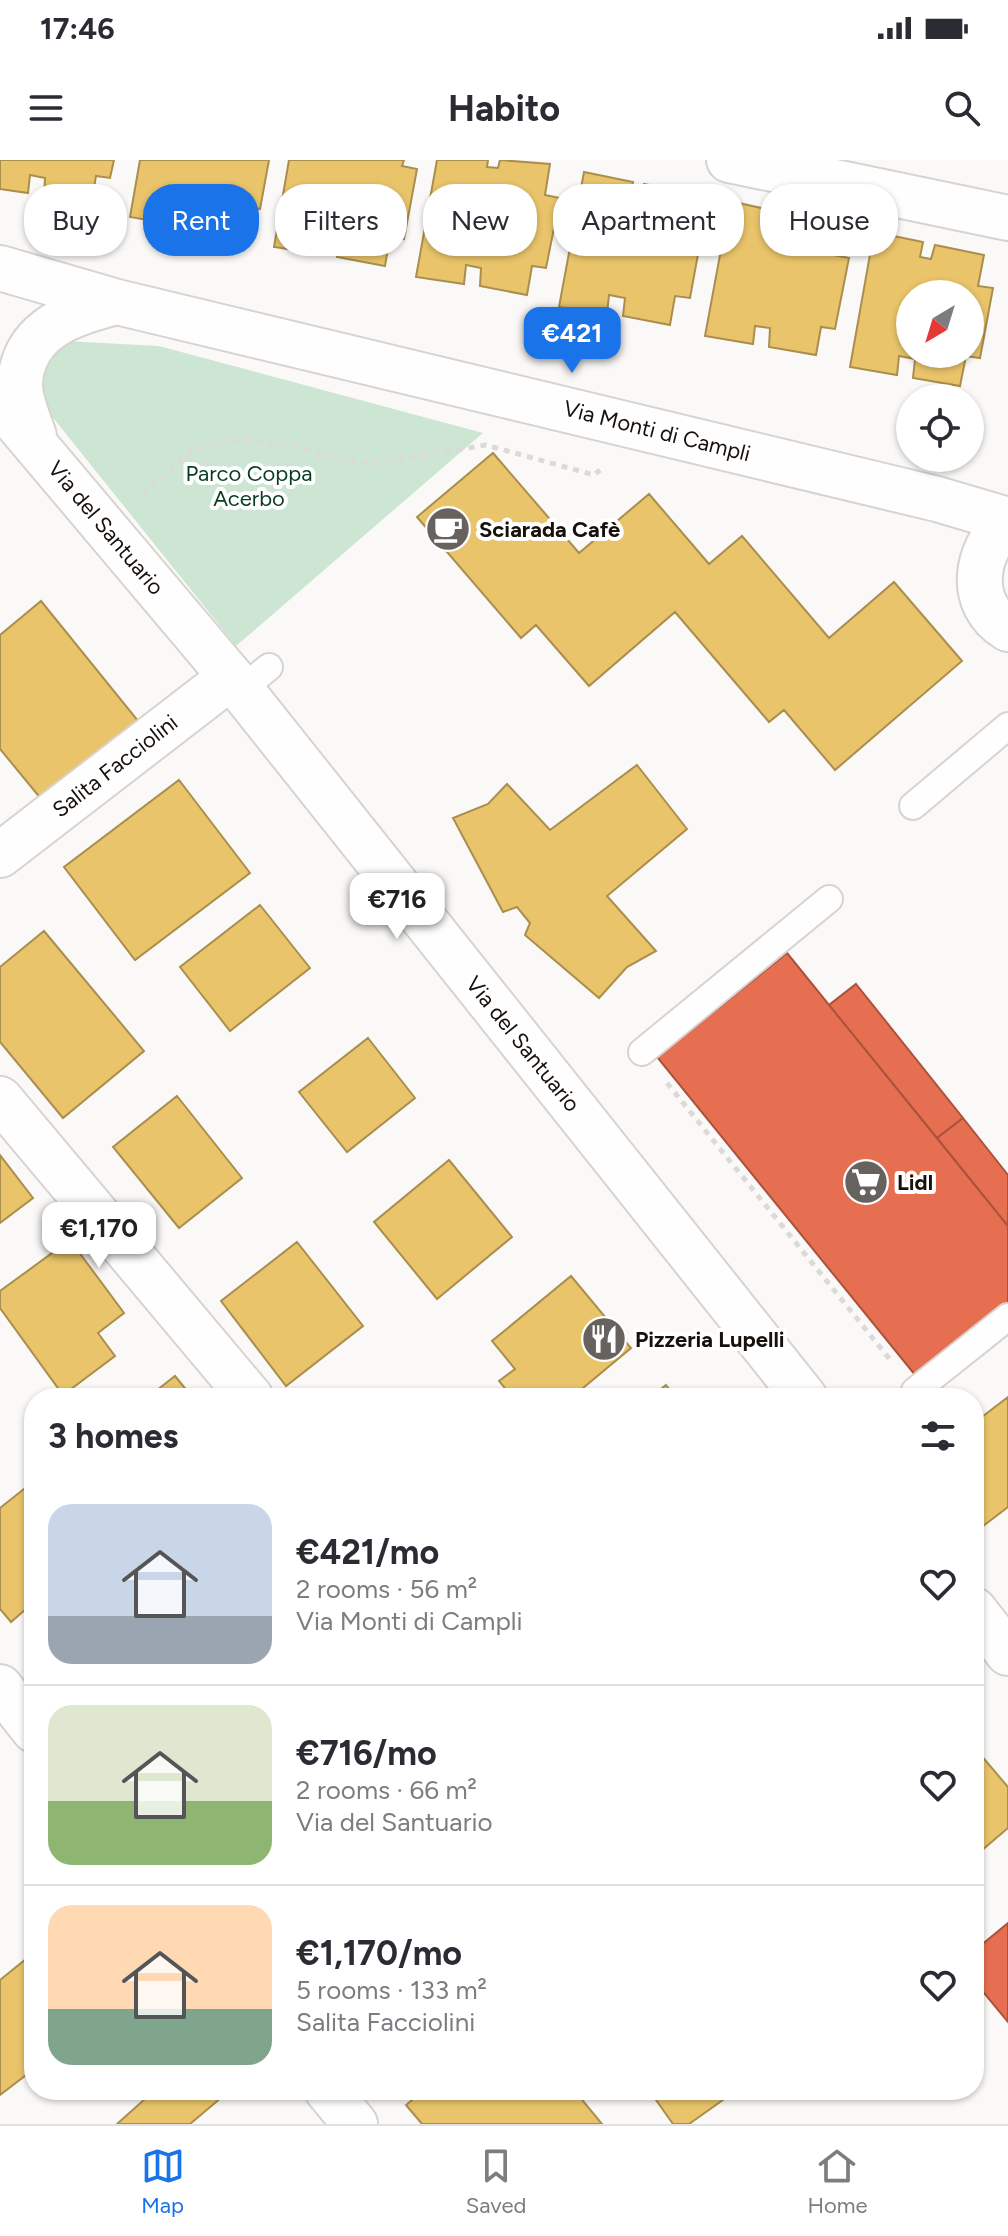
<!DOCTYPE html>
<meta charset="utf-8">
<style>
:root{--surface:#fff;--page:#f7f7f7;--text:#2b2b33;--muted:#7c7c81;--line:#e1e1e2;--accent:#1a73e8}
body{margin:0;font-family:Figtree,sans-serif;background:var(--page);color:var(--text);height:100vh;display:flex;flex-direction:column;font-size:30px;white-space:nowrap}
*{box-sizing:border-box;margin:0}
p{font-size:26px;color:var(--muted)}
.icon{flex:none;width:44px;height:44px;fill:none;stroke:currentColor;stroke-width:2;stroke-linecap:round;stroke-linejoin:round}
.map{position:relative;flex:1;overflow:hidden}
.drawer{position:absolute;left:24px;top:1228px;width:960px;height:712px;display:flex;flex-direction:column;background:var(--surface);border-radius:32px;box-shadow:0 2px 6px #0004}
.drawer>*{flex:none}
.guide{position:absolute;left:24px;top:24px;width:960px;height:72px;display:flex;gap:16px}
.needle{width:52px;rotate:218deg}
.buttons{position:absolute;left:896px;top:120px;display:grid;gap:16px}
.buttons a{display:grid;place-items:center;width:88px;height:88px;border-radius:50%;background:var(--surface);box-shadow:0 2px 6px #0004;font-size:40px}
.price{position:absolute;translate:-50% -68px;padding:0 18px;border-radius:16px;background:#fff;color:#222;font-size:26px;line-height:52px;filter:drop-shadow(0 2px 4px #0008)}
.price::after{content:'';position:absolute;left:50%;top:48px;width:24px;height:18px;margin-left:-12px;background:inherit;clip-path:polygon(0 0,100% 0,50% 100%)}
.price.current{background:var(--accent);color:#fff}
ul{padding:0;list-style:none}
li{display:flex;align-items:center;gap:24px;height:200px;padding:0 24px}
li+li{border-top:2px solid var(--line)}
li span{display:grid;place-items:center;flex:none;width:224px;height:160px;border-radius:24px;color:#555}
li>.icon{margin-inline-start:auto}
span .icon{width:96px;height:96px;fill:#fffc;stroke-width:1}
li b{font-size:34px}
h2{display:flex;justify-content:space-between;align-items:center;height:96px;padding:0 24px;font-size:34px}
.chip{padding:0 28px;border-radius:32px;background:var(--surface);box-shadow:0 2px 6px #0004;font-size:28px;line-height:72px}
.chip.current{background:var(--accent);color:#fff}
.status{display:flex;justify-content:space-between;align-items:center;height:56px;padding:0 40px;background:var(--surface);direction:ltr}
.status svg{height:22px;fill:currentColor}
header{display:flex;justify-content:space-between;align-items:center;height:104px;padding:0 24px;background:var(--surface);font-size:36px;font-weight:700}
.menu{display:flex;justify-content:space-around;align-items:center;height:112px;border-top:2px solid var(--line);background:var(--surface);font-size:22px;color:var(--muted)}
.menu a{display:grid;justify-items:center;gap:4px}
.menu .current{color:var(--accent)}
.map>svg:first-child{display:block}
.green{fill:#cce6d3}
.homes{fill:#e9c46a;stroke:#aa8e4e;stroke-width:2;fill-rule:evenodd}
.shops{fill:#e76f51;stroke:#a9523c;stroke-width:2}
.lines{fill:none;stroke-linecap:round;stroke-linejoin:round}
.lane-casing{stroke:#d8d3cf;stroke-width:30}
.street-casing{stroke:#d8d3cf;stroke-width:48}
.secondary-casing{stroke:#d8d3cf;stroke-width:48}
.path{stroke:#dcdad9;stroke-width:5;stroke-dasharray:6 6;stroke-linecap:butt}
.lane{stroke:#fefefe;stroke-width:26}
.street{stroke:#fefefe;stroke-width:44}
.secondary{stroke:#fefefe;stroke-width:44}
.labels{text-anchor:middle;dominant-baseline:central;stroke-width:8;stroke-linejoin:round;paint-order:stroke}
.street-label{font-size:22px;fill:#17100b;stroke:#fff}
.park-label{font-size:22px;fill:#083c21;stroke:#fff}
.poi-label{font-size:22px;font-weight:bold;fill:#17100b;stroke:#fff;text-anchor:start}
</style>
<div class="status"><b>17:46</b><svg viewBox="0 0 49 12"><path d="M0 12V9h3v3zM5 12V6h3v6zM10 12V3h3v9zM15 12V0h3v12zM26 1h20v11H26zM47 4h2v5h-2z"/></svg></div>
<header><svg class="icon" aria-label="menu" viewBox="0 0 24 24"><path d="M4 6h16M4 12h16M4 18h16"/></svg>Habito<svg class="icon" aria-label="search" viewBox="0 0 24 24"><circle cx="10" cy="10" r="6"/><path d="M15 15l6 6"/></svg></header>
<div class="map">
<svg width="1008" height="1964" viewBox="0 0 1008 1964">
<rect width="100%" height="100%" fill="#fbf9f7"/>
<path class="green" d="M65,181L159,186L483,273L236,486L42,244C38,218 43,197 65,181Z"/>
<path class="homes" d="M0,0H114L110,18L96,16L91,45L44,36L45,18L30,15L28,33L0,29Z
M140,0H269L260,49L246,46L240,76L193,68L196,49L179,47L177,65L130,57Z
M289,0H404L402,6L417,9L404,79L390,77L385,106L337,97L339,79L323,76L321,94L274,87Z
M437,0H488L487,7L498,8L500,0L550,4L545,35L560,38L546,108L532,106L527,135L480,126L481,108L466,105L464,124L416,117Z
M584,12L633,22L630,37L641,38L644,24L694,34L688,65L703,67L690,138L675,136L670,165L623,156L625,138L609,135L607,154L559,147Z
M730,41L779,52L776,67L787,69L790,55L840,64L834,95L849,98L835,169L821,167L816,195L769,187L770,168L755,166L753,184L705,176Z
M874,72L923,82L920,97L931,99L935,85L984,95L978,126L993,128L980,198L966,196L960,226L913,218L915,199L899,196L897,215L850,207ZM910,134H970V194H910Z
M493,293L579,393L649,334L709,404L742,376L829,478L894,422L962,501L835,610L784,550L769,562L675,452L589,526L536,465L521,478L417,357Z
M41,441L139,562L42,640L0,589V475Z
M637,605L687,669L607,736L656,791L627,807L599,838L525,775L530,763L517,747L503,752L453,658L488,644L507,624L550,670Z
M179,620L250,713L135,800L64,707Z
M260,745L310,808L230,871L180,807Z
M44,771L144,891L63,958L0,882V807Z
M368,878L415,938L347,992L299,932Z
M177,936L242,1018L179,1068L113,987Z
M0,995L33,1038L0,1063Z
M449,1000L512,1077L437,1139L374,1062Z
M70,1080L124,1153L98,1173L115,1196L63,1235L0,1148V1131Z
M297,1082L363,1166L286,1226L221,1141Z
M571,1116L631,1188L571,1238H513L499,1221L515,1209L492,1181Z
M175,1216L193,1238H147Z
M666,1225L676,1238H650Z
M1008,1237V1347L974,1373V1263Z
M34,1321V1442L11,1462L0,1449V1348Z
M974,1587L1008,1627V1668L974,1697Z
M26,1799L34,1809V1909L0,1935V1820Z
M155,1930H226L228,1932L190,1964H117Z
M424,1930H574L602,1964H422L406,1945Z
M649,1930H737L689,1964H673Z"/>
<path class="shops" d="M787,793L1008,1066V1151L920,1221L657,897Z
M856,824L963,958L937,978L829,845Z
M963,958L1008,1015V1066L937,978Z
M1008,1763V1862L974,1821V1791Z"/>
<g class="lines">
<g class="lane-casing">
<path id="lane" d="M241,530L269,507
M913,646L1008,566
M642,892L829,739
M915,1231L1008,1157"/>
</g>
<g class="street-casing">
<path id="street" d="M729,0L1008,58
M0,695L231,517
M0,939L251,1238
M0,1527L34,1570
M327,1930L355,1964"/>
</g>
<g class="secondary-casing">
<path id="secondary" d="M0,108L117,142L937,339L1008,360
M0,243L231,517L805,1238
M34,276C29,261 19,239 20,222C24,168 73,153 117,142
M1008,362C975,389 966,444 1008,469
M974,1450L1008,1493"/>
</g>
<path class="path" d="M142,334L194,290L217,282L245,280L292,286L345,301L377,303L486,285L594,315L600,310
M667,923L892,1202"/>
<use href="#lane" class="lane"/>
<use href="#street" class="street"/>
<use href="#secondary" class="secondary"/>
</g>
<defs>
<g id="cafe-disc" transform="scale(2.3)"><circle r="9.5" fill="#67625e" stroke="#fff"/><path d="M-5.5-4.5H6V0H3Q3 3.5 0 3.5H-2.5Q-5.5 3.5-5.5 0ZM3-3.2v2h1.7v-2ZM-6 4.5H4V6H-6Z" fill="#fff"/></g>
<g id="supermarket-disc" transform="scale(2.3)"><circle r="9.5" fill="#67625e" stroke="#fff"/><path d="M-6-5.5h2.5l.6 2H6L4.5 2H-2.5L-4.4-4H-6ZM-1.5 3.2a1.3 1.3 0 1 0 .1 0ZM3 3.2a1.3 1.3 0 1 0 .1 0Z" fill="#fff"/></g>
<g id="restaurant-disc" transform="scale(2.3)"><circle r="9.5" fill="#67625e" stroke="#fff"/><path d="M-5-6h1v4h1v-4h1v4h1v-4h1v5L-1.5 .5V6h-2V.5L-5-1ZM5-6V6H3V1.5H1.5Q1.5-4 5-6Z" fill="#fff"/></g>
</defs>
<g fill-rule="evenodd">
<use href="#cafe-disc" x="448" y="369"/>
<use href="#supermarket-disc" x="866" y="1022"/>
<use href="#restaurant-disc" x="604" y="1179"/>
</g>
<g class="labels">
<g class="street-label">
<text transform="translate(657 271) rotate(14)">Via Monti di Campli</text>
<text transform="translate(106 368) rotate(50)">Via del Santuario</text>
<text transform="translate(115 606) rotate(-38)">Salita Facciolini</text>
<text transform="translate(523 884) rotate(51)">Via del Santuario</text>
</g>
<g class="park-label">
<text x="249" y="313">Parco Coppa<tspan x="249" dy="25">Acerbo</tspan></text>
</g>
<g class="poi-label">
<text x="479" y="369">Sciarada Cafè</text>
<text x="897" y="1022">Lidl</text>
<text x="635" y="1179">Pizzeria Lupelli</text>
</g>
</g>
</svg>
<div class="buttons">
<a><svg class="needle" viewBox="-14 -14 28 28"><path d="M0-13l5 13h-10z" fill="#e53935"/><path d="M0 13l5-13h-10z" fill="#7c7c81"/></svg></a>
<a><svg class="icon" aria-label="locate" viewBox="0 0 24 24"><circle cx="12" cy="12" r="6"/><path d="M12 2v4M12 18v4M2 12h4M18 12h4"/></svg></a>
</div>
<b class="price current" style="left:572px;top:215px">€421</b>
<b class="price" style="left:397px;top:781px">€716</b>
<b class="price" style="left:99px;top:1110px">€1,170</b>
<div class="guide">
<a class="chip">Buy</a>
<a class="chip current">Rent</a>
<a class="chip">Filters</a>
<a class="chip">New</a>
<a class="chip">Apartment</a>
<a class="chip">House</a>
</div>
<section class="drawer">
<h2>3 homes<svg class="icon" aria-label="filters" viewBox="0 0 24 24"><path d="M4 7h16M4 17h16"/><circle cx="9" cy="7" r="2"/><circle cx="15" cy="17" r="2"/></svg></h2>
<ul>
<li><span style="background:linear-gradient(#c9d6e8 70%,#9aa5b1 0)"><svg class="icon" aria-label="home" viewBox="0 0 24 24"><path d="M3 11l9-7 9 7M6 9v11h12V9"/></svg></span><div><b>€421/mo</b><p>2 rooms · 56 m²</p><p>Via Monti di Campli</p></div><svg class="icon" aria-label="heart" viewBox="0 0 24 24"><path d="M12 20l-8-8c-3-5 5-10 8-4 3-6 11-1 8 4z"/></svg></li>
<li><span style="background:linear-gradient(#dfe7d0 60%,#8fb573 0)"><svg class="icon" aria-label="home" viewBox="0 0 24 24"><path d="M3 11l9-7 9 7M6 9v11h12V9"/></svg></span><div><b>€716/mo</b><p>2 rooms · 66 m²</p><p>Via del Santuario</p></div><svg class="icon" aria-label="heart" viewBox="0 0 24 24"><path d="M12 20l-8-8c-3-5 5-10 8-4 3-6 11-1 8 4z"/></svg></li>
<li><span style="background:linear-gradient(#ffd9b3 65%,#7fa58c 0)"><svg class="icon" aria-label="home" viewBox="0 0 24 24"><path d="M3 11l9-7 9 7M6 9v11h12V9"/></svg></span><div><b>€1,170/mo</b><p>5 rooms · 133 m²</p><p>Salita Facciolini</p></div><svg class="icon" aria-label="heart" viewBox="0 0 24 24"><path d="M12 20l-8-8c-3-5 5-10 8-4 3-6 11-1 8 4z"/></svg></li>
</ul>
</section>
</div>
<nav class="menu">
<a class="current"><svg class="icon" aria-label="map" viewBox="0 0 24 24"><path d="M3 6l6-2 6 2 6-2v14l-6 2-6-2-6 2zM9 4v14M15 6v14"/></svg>Map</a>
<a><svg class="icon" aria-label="saved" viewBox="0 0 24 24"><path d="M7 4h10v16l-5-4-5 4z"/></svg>Saved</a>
<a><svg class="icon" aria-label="home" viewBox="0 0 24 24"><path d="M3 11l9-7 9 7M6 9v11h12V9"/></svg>Home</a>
</nav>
